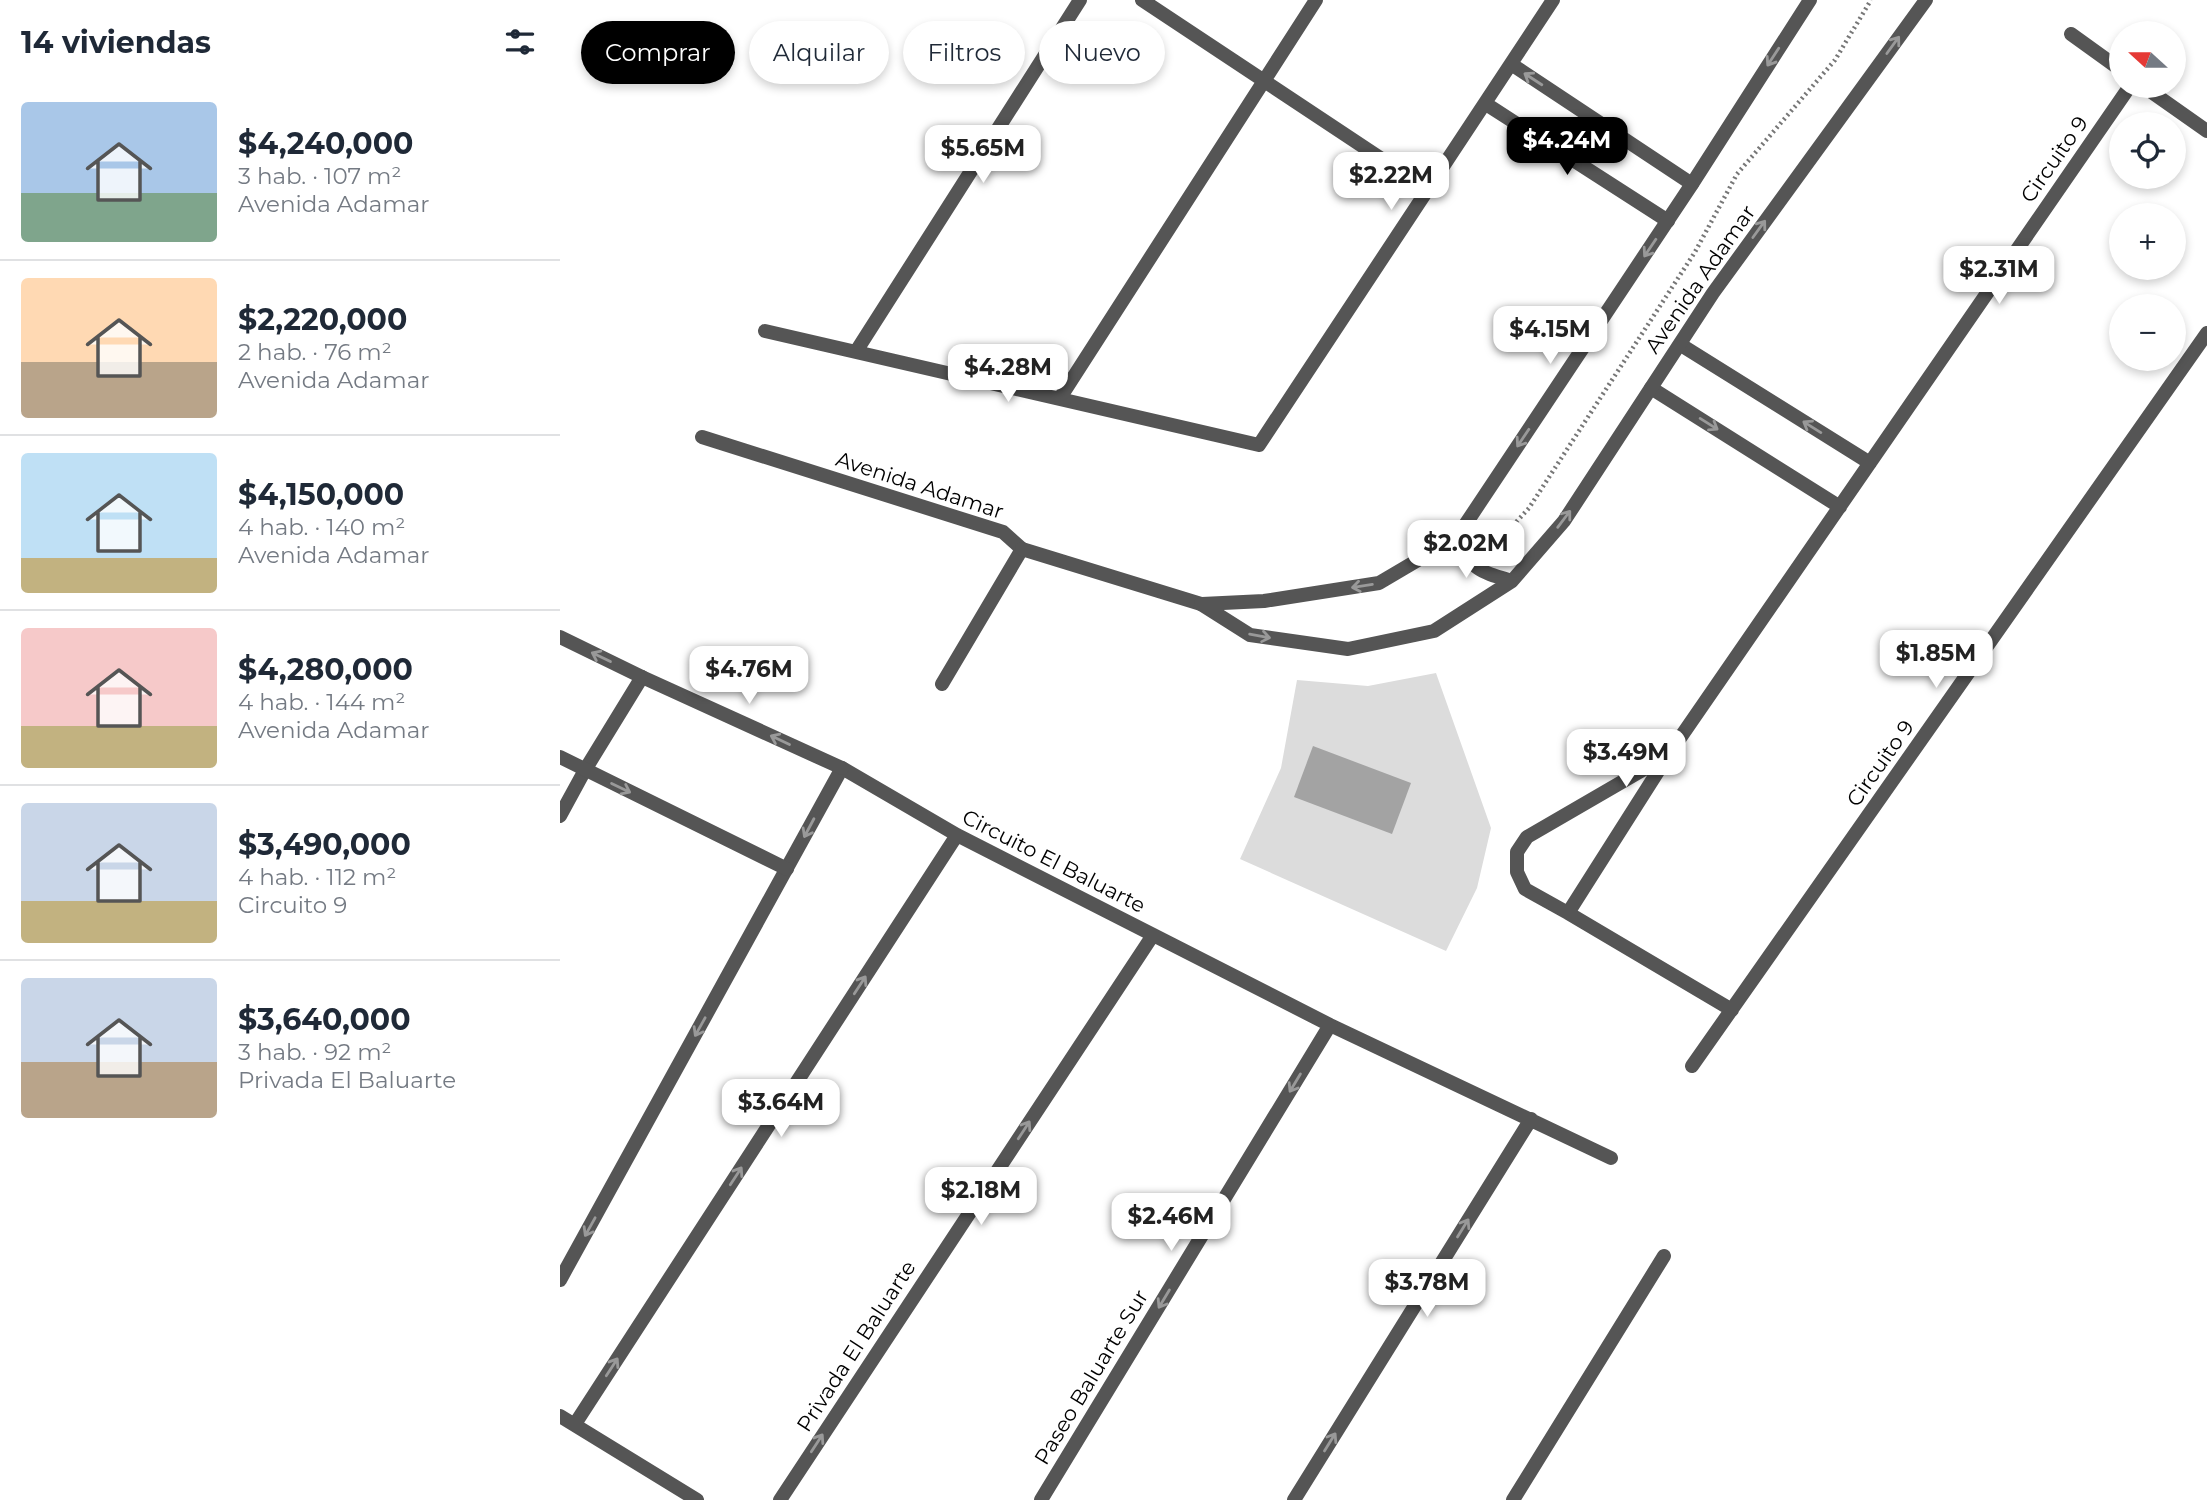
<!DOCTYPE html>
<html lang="es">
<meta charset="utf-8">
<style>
:root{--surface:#fff;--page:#f2f2f3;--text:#1f2937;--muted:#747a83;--line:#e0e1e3;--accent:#000}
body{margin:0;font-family:Montserrat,sans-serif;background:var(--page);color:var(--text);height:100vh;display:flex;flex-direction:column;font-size:26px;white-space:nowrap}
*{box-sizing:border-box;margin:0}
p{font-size:23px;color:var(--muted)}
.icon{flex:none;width:38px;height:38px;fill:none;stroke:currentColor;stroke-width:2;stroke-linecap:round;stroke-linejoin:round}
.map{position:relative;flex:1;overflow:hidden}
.sheet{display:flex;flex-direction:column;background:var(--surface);width:560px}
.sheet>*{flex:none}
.banner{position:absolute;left:21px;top:21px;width:665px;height:63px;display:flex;gap:14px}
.needle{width:46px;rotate:291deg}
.buttons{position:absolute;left:1549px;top:21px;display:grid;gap:14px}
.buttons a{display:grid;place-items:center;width:77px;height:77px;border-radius:50%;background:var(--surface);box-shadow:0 4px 10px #0003;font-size:35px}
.price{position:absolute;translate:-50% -60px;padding:0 16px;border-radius:14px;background:#fff;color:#222;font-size:23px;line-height:46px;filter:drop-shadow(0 2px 4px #0008)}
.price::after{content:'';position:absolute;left:50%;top:42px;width:21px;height:16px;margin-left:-10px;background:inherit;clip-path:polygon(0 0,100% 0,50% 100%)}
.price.selected{background:var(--accent);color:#fff}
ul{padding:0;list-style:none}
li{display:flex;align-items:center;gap:21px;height:175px;padding:0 21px}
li+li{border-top:2px solid var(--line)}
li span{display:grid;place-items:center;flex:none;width:196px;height:140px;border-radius:7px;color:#555}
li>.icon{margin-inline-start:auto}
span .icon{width:84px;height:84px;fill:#fffc;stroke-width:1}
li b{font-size:30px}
h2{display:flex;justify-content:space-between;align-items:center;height:84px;padding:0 21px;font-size:30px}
.chip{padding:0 24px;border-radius:32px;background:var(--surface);box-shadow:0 4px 10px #0003;font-size:24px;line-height:63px}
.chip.selected{background:var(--accent);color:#fff}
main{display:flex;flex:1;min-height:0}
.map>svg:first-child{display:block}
.green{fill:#dcdcdc}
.water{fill:#a3a3a3}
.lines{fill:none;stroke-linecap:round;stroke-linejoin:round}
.path{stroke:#777;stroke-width:4.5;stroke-dasharray:2 3.5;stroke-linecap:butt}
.service{stroke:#555;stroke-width:14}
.minor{stroke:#555;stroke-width:14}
.tertiary{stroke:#555;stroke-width:14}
.oneway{stroke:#999}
.labels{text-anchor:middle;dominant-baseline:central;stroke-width:7;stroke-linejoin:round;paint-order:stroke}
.street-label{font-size:21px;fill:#000;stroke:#fff}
</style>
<main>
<section class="sheet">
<h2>14 viviendas<svg class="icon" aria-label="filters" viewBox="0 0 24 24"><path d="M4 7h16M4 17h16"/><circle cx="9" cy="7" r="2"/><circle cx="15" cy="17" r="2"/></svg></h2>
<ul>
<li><span style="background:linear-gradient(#a9c7e8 65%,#7fa58c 0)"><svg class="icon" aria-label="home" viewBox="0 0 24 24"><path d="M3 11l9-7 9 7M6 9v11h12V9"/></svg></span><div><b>$4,240,000</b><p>3 hab. · 107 m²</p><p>Avenida Adamar</p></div></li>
<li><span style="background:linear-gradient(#ffd9b3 60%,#b9a48a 0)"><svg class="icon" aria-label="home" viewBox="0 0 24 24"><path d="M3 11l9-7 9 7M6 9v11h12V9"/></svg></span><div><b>$2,220,000</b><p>2 hab. · 76 m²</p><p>Avenida Adamar</p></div></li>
<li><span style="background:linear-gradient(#bfe0f5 75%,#c2b280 0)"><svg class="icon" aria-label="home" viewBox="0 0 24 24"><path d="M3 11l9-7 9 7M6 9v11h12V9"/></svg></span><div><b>$4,150,000</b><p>4 hab. · 140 m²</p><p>Avenida Adamar</p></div></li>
<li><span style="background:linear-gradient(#f6c9c9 70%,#c2b280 0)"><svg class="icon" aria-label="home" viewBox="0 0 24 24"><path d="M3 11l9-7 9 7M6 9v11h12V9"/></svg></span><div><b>$4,280,000</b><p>4 hab. · 144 m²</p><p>Avenida Adamar</p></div></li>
<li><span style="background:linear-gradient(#c9d6e8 70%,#c2b280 0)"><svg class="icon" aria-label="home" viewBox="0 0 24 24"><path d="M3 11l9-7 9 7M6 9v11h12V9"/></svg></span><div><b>$3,490,000</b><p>4 hab. · 112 m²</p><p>Circuito 9</p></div></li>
<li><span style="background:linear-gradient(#c9d6e8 60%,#b9a48a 0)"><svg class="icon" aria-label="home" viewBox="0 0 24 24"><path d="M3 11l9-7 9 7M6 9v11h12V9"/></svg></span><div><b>$3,640,000</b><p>3 hab. · 92 m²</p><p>Privada El Baluarte</p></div></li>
</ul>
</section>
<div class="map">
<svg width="1647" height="1500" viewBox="0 0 1647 1500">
<rect width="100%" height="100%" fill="#fff"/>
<path class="green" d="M876,673L931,828L917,888L886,951L680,859L721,768L737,680L808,686Z"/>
<path class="water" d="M753,746L851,783L832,834L734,797Z"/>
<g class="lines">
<path class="path" d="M922 544a17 17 0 1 1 34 0a17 17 0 1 1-34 0Z
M949,530L969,508L1135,252L1177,174L1275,60L1311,0"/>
<path class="service" d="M142,437L443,532L462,549L382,684"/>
<path class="minor" d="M582,0L867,189
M1511,34L1561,70
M951,64L1132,184
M1583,86L1647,131
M926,104L1108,221
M205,331L699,445L993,0
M1121,345L1310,463
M297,350L520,0
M1091,388L1280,507
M500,398L756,0
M462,549L641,604
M0,816L25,770L82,677
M1008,913L965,889L957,872V852L967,837L1105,757
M1172,1010L1008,913L1109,754L1570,86
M1132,1066L1647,333
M0,1280L282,768L397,835L770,1025L1051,1158
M0,1416L137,1500
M15,1424L397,835
M220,1500L593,935
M481,1500L770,1025
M734,1500L971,1119
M953,1500L1104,1256"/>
<path class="tertiary" d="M897,537C912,570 918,571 952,581
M641,604L690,635L788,649L874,631L952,581L1004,521L1153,293L1366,0
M642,604L704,601L819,583L897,537L1132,184L1250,0
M0,637L82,677L282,768
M0,757L227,869"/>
</g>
<defs><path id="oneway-shaft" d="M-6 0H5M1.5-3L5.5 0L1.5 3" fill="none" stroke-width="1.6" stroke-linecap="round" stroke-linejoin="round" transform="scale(1.75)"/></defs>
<g class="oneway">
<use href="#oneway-shaft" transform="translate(1333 45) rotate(-54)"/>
<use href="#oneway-shaft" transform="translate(1213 57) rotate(123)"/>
<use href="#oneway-shaft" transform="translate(973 79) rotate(-147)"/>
<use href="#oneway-shaft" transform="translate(1199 229) rotate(-54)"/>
<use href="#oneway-shaft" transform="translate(1090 248) rotate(124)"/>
<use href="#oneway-shaft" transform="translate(1149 424) rotate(32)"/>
<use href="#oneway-shaft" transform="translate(1252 427) rotate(-148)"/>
<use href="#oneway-shaft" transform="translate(963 438) rotate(124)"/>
<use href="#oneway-shaft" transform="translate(1004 519) rotate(-53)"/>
<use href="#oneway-shaft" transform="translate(802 586) rotate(171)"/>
<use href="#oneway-shaft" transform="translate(700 636) rotate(10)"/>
<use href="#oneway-shaft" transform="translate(41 657) rotate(-154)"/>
<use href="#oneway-shaft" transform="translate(220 740) rotate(-155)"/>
<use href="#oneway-shaft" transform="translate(61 788) rotate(26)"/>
<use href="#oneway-shaft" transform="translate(249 828) rotate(118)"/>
<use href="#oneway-shaft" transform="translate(300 985) rotate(-57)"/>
<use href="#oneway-shaft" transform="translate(140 1027) rotate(119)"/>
<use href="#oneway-shaft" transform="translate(735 1083) rotate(121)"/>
<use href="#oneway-shaft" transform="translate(464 1130) rotate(-57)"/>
<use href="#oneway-shaft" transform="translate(176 1176) rotate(-57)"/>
<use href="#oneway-shaft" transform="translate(30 1227) rotate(119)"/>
<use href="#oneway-shaft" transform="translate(903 1228) rotate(-58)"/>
<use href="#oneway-shaft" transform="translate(604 1299) rotate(121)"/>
<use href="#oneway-shaft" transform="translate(52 1367) rotate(-57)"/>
<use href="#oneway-shaft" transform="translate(770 1442) rotate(-58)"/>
<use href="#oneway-shaft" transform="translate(257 1443) rotate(-57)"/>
</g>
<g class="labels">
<g class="street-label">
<text transform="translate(1494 159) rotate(-55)">Circuito 9</text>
<text transform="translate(1140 279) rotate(-55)">Avenida Adamar</text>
<text transform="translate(360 485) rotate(18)">Avenida Adamar</text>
<text transform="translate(1320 763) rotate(-55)">Circuito 9</text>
<text transform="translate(494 861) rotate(27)">Circuito El Baluarte</text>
<text transform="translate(296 1346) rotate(-57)">Privada El Baluarte</text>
<text transform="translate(531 1377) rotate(-59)">Paseo Baluarte Sur</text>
</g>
</g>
</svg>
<div class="buttons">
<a><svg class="needle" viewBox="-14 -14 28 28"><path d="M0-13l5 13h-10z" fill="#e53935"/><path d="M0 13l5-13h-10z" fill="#747a83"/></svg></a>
<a><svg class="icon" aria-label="locate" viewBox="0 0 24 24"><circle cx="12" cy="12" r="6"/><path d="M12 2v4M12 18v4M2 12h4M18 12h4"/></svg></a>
<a>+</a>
<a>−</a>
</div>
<b class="price selected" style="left:1007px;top:177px">$4.24M</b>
<b class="price" style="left:423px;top:185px">$5.65M</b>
<b class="price" style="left:831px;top:212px">$2.22M</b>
<b class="price" style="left:1439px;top:306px">$2.31M</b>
<b class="price" style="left:990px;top:366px">$4.15M</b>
<b class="price" style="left:448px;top:404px">$4.28M</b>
<b class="price" style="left:906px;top:580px">$2.02M</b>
<b class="price" style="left:1376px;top:690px">$1.85M</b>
<b class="price" style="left:189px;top:706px">$4.76M</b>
<b class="price" style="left:1066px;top:789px">$3.49M</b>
<b class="price" style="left:221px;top:1139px">$3.64M</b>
<b class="price" style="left:421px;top:1227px">$2.18M</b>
<b class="price" style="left:611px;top:1253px">$2.46M</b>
<b class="price" style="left:867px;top:1319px">$3.78M</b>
<div class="banner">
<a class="chip selected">Comprar</a>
<a class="chip">Alquilar</a>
<a class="chip">Filtros</a>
<a class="chip">Nuevo</a>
</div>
</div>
</main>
